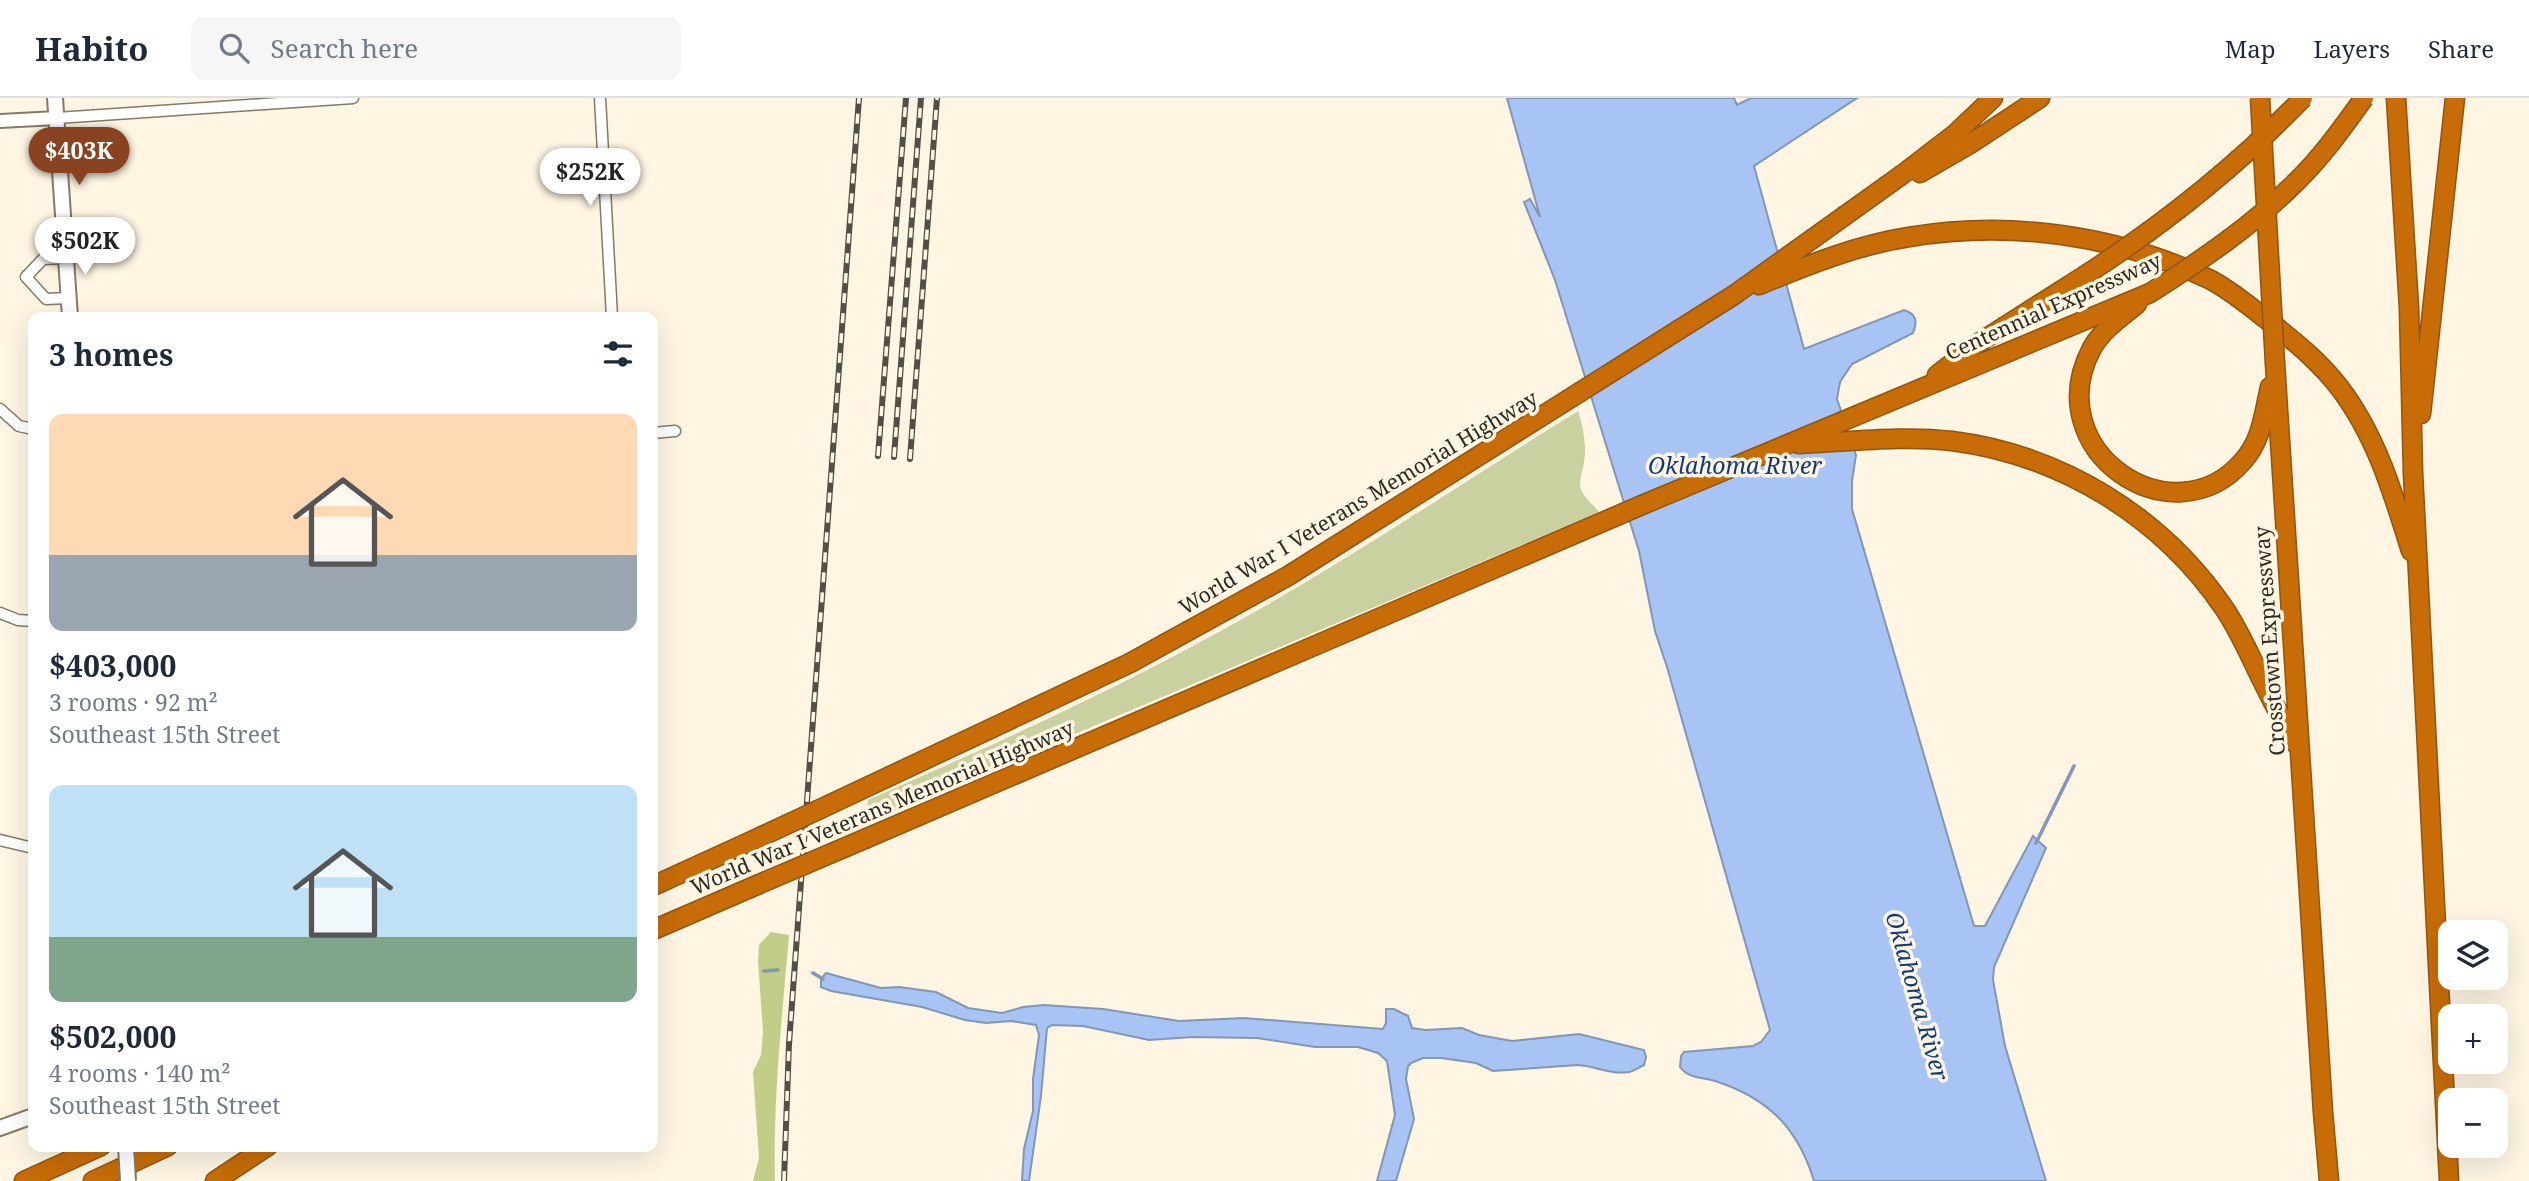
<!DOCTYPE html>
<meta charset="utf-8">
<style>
:root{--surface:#fff;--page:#f6f6f7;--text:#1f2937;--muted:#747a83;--line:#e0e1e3;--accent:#8a4320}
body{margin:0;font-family:"Noto Serif",serif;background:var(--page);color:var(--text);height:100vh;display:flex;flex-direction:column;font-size:26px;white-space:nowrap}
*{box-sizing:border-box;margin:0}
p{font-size:23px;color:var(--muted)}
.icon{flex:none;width:38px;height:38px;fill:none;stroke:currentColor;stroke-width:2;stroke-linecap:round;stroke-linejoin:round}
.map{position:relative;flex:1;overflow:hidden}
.details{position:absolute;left:28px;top:214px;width:630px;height:840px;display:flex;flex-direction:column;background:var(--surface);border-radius:14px;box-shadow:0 7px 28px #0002}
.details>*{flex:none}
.tools{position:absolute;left:2438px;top:822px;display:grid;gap:14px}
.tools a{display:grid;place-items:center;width:70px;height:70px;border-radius:14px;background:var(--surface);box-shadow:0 7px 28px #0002;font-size:35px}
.price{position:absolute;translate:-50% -60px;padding:0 16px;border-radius:24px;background:#fff;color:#222;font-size:23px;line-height:46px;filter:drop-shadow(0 2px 4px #0008)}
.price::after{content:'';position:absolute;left:50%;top:42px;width:21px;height:16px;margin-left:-10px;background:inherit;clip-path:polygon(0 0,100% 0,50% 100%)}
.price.selected{background:var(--accent);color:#fff}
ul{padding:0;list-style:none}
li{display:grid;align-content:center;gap:14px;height:371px;padding:0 21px}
li span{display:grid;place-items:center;height:217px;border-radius:14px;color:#555}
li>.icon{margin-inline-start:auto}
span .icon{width:126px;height:126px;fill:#fffc;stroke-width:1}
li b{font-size:30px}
h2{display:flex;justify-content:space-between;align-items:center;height:84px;padding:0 21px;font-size:30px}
header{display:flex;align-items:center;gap:42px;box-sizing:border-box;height:98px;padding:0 35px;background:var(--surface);border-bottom:2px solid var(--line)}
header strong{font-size:33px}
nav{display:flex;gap:38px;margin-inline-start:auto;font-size:24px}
.search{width:490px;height:63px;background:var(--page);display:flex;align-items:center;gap:18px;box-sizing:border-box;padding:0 24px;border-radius:14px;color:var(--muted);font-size:26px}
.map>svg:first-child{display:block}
.green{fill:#c8d19f}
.forest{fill:#c2ce87}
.water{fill:#a7c4f4;stroke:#8296b5;stroke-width:2}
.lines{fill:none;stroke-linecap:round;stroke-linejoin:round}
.stream{stroke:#8296b5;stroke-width:3.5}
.minor-casing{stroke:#847b66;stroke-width:13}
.tertiary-casing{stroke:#847b66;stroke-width:16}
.secondary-casing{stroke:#847b66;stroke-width:18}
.motorway-casing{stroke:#915510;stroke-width:21}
.minor{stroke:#fff;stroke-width:10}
.tertiary{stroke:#fff;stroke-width:12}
.secondary{stroke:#fff;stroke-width:14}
.motorway{stroke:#c76c07;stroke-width:18}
.rail-casing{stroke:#534f44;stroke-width:6}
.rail{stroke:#fef6e3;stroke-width:3.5;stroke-dasharray:10;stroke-linecap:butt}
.secondary-bridge-casing{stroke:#847b66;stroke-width:18;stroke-linecap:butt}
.motorway-bridge-casing{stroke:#915510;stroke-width:21;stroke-linecap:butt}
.secondary-bridge{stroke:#fff;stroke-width:14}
.motorway-bridge{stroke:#c76c07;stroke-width:18}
.labels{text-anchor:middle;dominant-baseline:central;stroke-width:7;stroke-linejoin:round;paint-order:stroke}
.street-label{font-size:21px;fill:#2d2a21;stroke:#fef6e3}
.water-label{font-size:23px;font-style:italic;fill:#103a7e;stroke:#fef6e3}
</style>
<header>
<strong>Habito</strong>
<div class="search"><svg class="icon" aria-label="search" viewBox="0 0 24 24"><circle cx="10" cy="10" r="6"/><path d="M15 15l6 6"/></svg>Search here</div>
<nav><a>Map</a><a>Layers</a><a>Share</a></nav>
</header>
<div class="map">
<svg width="2529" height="1083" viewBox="0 0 2529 1083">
<rect width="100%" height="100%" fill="#fef6e3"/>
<path class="green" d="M1578,313C1583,329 1587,347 1584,364C1583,373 1578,382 1581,392C1585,400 1593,407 1599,414L867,724L868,702C1007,641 1146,578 1277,501C1379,442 1478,375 1578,313Z"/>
<path class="forest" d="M771,834L789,837C782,919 773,1001 775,1083H753L759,1060L753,974L761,957L763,933L758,863L759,847Z"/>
<path class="water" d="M1507,0H1734L1737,7L1751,0H1857L1754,68L1804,251L1904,212C1916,216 1918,223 1913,235L1852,266L1840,284L1837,301L1856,357L1852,383V411L1974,828H1985L2033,738L2046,750L1994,869L1993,882L2005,948L2046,1083H1814C1798,1030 1768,1000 1715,983C1702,979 1689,981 1680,969L1681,958L1684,954L1753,948L1761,944L1770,932L1667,569L1655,533L1639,453L1555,182L1524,104L1530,101L1540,119Z
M826,875L881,890L899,889L936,894L968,910L1002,915L1023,909L1044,907L1103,911L1179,923L1244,920L1383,931L1386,925V911H1394L1408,918L1412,930L1425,932L1462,930L1479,937L1512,943L1579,936L1644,952L1646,959L1644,967C1639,969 1634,973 1629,974C1611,977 1595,968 1578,967L1493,973L1476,965L1441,960H1423L1411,965L1408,968L1406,981L1414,1021L1396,1083H1377L1395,1017L1387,963L1378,955L1358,949H1315L1257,940L1193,939L1149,942L1083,928L1052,927L1047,930L1041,998L1029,1083H1022L1024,1051L1033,1013V981L1039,937L1036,927L1011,923L986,925L965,922L922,909L831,893L821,889V881Z"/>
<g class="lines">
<path class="stream" d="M2036,745L2074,668
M764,873L778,872
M813,875L823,881"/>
<g class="minor-casing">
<path id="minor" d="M600,0L612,219
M57,20L353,0
M66,160L43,161L26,179L46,201L69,200
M0,311L19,328L33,331
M653,335L675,333
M0,515L18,522L33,523
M0,742L33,750"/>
</g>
<g class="tertiary-casing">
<path id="tertiary" d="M0,23L57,20"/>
</g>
<g class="secondary-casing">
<path id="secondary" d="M55,0L70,219
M0,1030L33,1018"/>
</g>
<g class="motorway-casing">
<path id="motorway" d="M2396,0L2409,210L2413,375L2449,1083
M1920,75L1970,46L2040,0
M1759,187C1808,167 1857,147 1909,139C2010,122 2117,137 2209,181C2231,192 2250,209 2270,224C2295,244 2319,263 2339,289C2376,337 2393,395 2411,453
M2137,206C2121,219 2102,232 2092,250C2037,353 2173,444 2243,363C2262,342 2264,315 2270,289
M2275,265L2323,1014L2329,1083
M1937,277L1977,246L2084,178
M2421,316L2455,0
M1799,346C1849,344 1902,337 1952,343C2062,357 2162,419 2224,510C2241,535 2252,563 2266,590C2275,609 2286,628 2296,646
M818,712L1130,565L1288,478L1734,197L1903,76L1955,36L1993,0
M867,740L1642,407L2150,195
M653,788L760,739
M653,832L757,787
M24,1083L101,1048
M93,1083L168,1048
M215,1083L268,1048"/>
</g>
<use href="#minor" class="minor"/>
<use href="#tertiary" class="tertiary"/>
<use href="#secondary" class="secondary"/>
<use href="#motorway" class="motorway"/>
<g class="rail-casing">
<path id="rail" d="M878,358L906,0
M894,359L921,0
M910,361L937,0
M784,1083L789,946L859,0"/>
</g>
<use href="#rail" class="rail"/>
<g class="secondary-bridge-casing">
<path id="secondary-bridge" d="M126,1048L128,1083"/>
</g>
<g class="motorway-bridge-casing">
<path id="motorway-bridge" d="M2260,0L2275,265
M2084,178C2163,127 2238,67 2303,0
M2150,195C2202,162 2253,127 2296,84C2322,59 2343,29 2364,0
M760,739L818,712
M757,787L867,740"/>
</g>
<use href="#secondary-bridge" class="secondary-bridge"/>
<use href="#motorway-bridge" class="motorway-bridge"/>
</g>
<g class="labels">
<g class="street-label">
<text transform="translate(2053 208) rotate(-24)">Centennial Expressway</text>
<text transform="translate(1358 404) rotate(-31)">World War I Veterans Memorial Highway</text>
<text transform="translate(2269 543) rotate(-94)">Crosstown Expressway</text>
<text transform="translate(882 709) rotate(-23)">World War I Veterans Memorial Highway</text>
</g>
<g class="water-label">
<text x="1735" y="367">Oklahoma River</text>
<text transform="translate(1918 898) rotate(74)">Oklahoma River</text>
</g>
</g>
</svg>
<div class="tools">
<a><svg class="icon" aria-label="layers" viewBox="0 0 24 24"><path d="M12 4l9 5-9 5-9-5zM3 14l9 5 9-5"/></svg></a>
<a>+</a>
<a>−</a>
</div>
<b class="price selected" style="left:79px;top:89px">$403K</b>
<b class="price" style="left:590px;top:110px">$252K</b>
<b class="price" style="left:85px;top:179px">$502K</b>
<section class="details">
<h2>3 homes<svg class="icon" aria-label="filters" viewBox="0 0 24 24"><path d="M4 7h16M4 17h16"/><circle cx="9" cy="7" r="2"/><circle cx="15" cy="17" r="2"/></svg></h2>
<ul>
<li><span style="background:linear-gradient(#ffd9b3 65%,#9aa5b1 0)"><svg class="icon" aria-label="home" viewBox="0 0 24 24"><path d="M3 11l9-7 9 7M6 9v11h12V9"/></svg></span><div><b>$403,000</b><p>3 rooms · 92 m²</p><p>Southeast 15th Street</p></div></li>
<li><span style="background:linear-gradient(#bfe0f5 70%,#7fa58c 0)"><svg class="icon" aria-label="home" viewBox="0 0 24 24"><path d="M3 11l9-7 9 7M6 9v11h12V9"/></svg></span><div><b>$502,000</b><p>4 rooms · 140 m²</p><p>Southeast 15th Street</p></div></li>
</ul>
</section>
</div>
